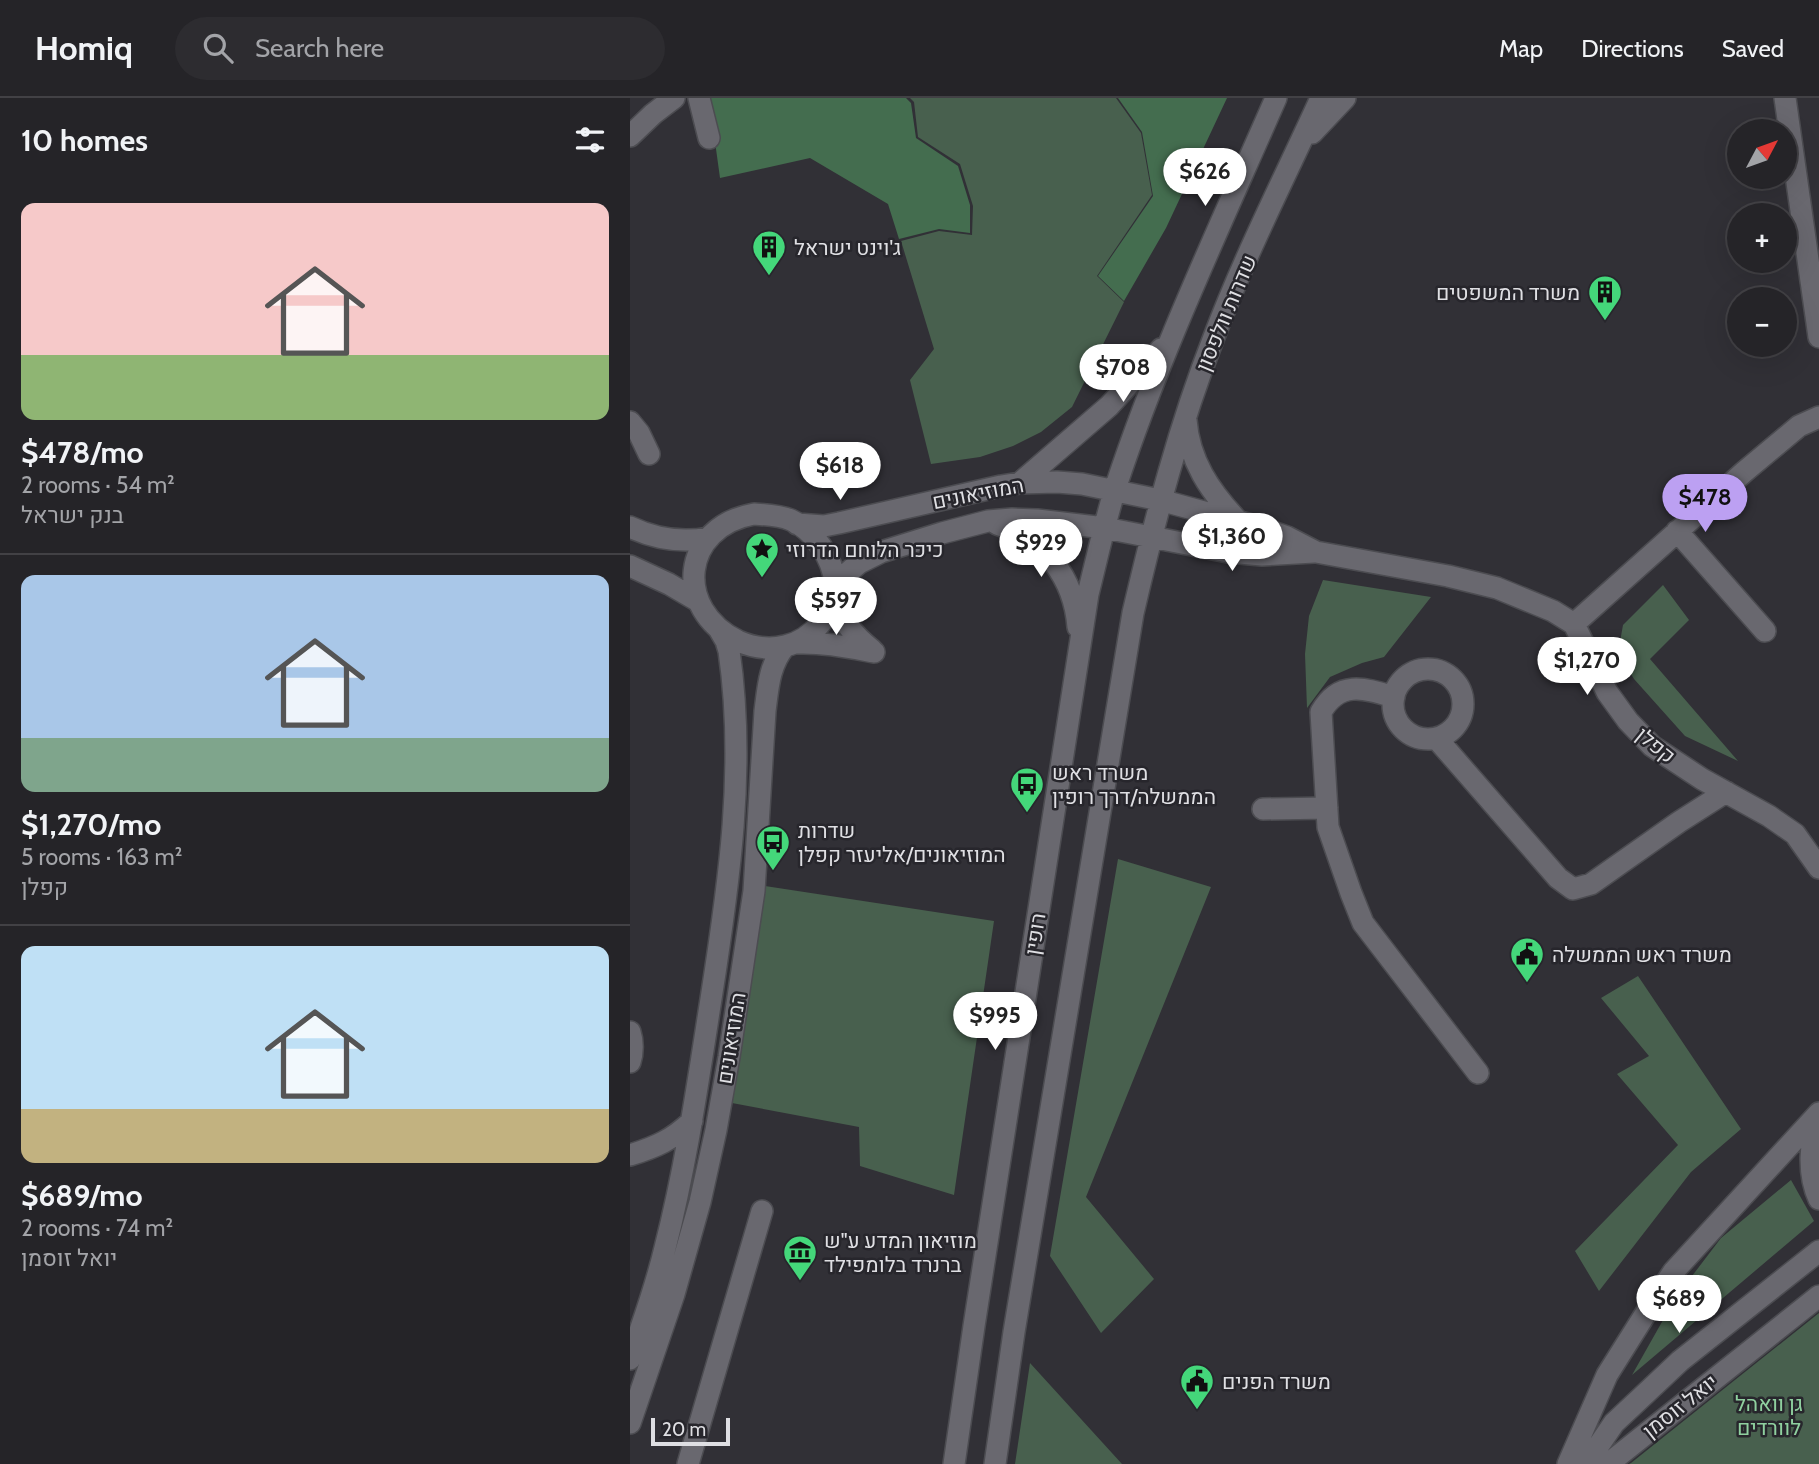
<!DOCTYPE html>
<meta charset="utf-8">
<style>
:root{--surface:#252428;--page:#2d2c30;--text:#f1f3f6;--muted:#a3a4a8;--line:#424145;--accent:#bca0f2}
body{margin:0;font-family:Cabin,Heebo,sans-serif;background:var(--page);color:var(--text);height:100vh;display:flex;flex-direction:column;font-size:26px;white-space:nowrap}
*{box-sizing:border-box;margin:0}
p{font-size:23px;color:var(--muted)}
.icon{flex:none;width:38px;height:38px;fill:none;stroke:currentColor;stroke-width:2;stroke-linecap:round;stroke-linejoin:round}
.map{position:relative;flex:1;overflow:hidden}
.drawer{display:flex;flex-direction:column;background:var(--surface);width:630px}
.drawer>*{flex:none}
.needle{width:46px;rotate:49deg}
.tools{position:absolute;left:1097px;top:21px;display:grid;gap:14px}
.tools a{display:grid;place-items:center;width:70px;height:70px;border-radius:50%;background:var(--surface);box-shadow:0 7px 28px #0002,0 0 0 2px var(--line);font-size:35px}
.scale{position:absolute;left:21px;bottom:18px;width:79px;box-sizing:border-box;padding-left:7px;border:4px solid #dfdfe3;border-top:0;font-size:19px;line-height:24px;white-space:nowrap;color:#dfdfe3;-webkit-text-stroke:5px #27262c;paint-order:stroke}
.price{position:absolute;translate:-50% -60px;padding:0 16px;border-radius:24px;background:#fff;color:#222;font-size:23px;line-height:46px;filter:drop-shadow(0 2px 4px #0008)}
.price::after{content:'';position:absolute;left:50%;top:42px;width:21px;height:16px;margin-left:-10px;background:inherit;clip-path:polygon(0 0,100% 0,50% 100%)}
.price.selected{background:var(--accent);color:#111}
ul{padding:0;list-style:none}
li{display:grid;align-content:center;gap:14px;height:371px;padding:0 21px}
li+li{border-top:2px solid var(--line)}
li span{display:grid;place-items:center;height:217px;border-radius:14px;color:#555}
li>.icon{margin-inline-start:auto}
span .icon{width:126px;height:126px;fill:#fffc;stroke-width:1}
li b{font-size:30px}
h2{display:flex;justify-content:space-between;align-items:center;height:84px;padding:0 21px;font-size:30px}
header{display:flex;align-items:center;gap:42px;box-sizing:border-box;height:98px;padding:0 35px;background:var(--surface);border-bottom:2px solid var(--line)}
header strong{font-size:33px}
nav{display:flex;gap:38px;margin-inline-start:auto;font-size:24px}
.search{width:490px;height:63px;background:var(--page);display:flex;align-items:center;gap:18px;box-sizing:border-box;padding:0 24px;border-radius:38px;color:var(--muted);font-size:26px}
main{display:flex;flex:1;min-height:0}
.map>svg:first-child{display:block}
.green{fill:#48604e}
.forest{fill:#446d4f}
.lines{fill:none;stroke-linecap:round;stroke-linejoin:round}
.minor-casing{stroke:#4c4c51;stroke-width:24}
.minor{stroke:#69686f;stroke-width:21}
.labels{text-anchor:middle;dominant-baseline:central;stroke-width:5;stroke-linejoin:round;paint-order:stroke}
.poi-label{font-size:21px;fill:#dfdfe3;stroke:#27262c;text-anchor:start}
.street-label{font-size:21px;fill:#dfdfe3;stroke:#27262c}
.park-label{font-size:21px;fill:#8fd09f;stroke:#27262c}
</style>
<header>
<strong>Homiq</strong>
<div class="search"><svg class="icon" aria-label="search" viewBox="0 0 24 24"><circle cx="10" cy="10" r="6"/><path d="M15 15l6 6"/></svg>Search here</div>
<nav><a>Map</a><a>Directions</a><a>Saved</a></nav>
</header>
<main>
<section class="drawer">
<h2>10 homes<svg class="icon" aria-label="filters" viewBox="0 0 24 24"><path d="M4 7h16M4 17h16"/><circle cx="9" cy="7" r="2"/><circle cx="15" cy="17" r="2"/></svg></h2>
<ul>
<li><span style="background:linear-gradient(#f6c9c9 70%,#8fb573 0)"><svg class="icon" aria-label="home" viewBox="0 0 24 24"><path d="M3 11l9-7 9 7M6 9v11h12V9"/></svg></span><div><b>$478/mo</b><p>2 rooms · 54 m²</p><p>בנק ישראל</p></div></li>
<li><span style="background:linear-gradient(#a9c7e8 75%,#7fa58c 0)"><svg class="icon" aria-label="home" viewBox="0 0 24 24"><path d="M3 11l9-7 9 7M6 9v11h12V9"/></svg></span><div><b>$1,270/mo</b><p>5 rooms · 163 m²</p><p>קפלן</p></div></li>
<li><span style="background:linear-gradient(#bfe0f5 75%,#c2b280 0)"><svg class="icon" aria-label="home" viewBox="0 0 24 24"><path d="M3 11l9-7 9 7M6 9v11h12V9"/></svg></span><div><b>$689/mo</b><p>2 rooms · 74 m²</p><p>יואל זוסמן</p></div></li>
</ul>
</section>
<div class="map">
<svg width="1189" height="1366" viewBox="0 0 1189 1366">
<rect width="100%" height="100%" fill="#313036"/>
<path class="green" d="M280,0H486L511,35L522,97L467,178L494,204L442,309L411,334L383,348L350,359L301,366L280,282L304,251L271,143L309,133L342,137L343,108L330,66L288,39L284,4Z
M693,482L801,499L754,559L732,565L700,579L677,610L675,556L679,518Z
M1033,487L1059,522L1020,561L1108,663L1055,638L1004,581L988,555L993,527Z
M488,761L581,789L456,1099L524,1181L471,1235L420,1158Z
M135,788L364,823L324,1097L230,1068L229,1029L102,1005Z
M1008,878L1111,1031L1061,1074L969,1193L945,1153L1048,1047L987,976L1019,958L971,900Z
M1161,1082L1184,1123L1002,1277L1046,1199L1091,1140Z
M1189,1215V1366H999L1001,1365Z
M400,1265L492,1366H385Z"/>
<path class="forest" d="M79,0H276L281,5L286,40L328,68L340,107V135L309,131L269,141L258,106L180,60L90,80Z
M488,0H597L536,130L494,203L468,178L523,98L512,34Z"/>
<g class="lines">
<g class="minor-casing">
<path id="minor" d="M69,0L79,40
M1155,0L1189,239
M682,35L715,0
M0,38L23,16L44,0
M556,322C559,363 580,393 607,422
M0,324L9,335L19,356
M390,385L479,308L531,251
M124,416C136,417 149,417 161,422C184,432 203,460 205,486C206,514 182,542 155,548C139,552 124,550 108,543C43,511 51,429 124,416Z
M167,426L194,428L209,425L371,388L390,385L427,384L452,386L530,402L629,429L657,439L686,454L818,478L867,490L923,513L944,526L977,594L998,623L1022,648L1072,681L1139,718L1165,736L1189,770
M367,426C414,441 444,479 448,529
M0,429C25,441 51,445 79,440
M1047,433L1135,533
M0,468L39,486L68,503
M205,486L229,465L251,454L312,435L358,423L382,421L407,422L475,430L598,454L632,457L684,454
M204,495C209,520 223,537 242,552
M944,526L1114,374L1169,328L1189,319
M166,545C193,544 217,549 244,554
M763 606a35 35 0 1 1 70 0a35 35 0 1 1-70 0Z
M764,599C734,590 709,582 691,614L698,729L721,795L733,825L848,975
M807,641L928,780L943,791L961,786L1049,724L1096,694
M633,711L697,710
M0,934C3,943 3,955 0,964
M1189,1017C1180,1043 1177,1075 1189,1101
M0,1057C26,1049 42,1042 62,1023
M0,1261C13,1225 26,1188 35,1150C56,1068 68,984 81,901C99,786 116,669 99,553L96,543L89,531
M0,1325L44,1196L70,1104L86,1032L99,959L124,793L135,613C138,590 139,567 155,548
M58,1366L132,1113
M324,1366L344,1228L458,496C467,460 475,423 486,388C530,255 590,128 646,0
M365,1366L384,1234L503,515C525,421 549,328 584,239C615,157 655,79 691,0
M938,1366L977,1277L1021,1207L1044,1173L1189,1015
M956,1366L984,1325L1015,1296L1050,1263L1189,1153
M978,1366L1189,1198"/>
</g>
<use href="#minor" class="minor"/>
</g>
<defs>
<g id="building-pin" transform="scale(1.75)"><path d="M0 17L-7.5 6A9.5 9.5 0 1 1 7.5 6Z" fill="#44d77a" stroke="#27262c"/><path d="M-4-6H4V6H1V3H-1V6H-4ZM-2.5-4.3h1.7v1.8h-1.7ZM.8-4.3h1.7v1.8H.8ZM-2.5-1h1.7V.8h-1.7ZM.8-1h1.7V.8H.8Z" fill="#111"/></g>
<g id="sight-pin" transform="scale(1.75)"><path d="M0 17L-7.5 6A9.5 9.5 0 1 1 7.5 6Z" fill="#44d77a" stroke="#27262c"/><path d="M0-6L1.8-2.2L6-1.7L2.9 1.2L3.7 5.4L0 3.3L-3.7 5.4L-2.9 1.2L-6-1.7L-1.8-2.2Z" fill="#111"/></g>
<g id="bus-pin" transform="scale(1.75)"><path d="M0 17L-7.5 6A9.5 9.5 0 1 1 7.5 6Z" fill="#44d77a" stroke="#27262c"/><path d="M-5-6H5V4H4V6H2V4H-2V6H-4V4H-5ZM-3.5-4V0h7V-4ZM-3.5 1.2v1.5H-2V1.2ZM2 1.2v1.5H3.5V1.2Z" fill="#111"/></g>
<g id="civic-pin" transform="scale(1.75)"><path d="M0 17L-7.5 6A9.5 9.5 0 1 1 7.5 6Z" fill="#44d77a" stroke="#27262c"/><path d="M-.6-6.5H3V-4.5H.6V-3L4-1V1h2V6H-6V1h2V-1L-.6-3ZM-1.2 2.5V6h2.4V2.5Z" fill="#111"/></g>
<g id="museum-pin" transform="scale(1.75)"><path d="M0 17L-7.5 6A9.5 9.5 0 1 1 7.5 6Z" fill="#44d77a" stroke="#27262c"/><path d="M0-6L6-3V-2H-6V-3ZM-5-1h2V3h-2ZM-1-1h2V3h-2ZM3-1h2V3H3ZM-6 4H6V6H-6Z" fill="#111"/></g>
</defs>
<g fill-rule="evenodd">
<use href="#building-pin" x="139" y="149"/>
<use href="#building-pin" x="975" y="194"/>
<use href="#sight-pin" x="132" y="451"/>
<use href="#bus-pin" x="397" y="686"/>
<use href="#bus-pin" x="143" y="744"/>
<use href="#civic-pin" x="897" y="856"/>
<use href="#museum-pin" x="170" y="1154"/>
<use href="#civic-pin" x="567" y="1283"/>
</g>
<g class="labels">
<g class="poi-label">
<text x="164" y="149">ג'וינט ישראל</text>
<text x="950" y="194" text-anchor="end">משרד המשפטים</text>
<text x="156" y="451">כיכר הלוחם הדרוזי</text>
<text x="422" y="674">משרד ראש<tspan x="422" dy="24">הממשלה/דרך רופין</tspan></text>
<text x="168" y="732">שדרות<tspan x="168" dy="24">המוזיאונים/אליעזר קפלן</tspan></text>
<text x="922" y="856">משרד ראש הממשלה</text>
<text x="194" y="1142">מוזיאון המדע ע"ש<tspan x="194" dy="24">ברנרד בלומפילד</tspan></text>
<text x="592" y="1283">משרד הפנים</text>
</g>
<g class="street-label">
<text transform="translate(596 215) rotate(-67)">שדרות וולפסון</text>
<text transform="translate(348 395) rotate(-11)">המוזיאונים</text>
<text transform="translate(1026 647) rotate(39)">קפלן</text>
<text transform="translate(405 836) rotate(-81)">רופין</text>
<text transform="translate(101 940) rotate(-81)">המוזיאונים</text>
<text transform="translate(1050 1308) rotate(-38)">יואל זוסמן</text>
</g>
<g class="park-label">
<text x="1139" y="1305">גן וואהל<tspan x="1139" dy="24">לוורדים</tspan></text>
</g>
</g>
</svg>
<div class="tools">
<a><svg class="needle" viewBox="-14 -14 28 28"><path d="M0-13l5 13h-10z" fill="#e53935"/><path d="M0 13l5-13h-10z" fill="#a3a4a8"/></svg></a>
<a>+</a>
<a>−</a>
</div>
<div class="scale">20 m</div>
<b class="price" style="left:575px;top:110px">$626</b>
<b class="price" style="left:493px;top:306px">$708</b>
<b class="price" style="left:210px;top:404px">$618</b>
<b class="price selected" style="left:1075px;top:436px">$478</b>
<b class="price" style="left:602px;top:475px">$1,360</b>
<b class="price" style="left:411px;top:481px">$929</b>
<b class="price" style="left:206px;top:539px">$597</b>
<b class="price" style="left:957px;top:599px">$1,270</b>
<b class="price" style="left:365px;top:954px">$995</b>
<b class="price" style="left:1049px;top:1237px">$689</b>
</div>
</main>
